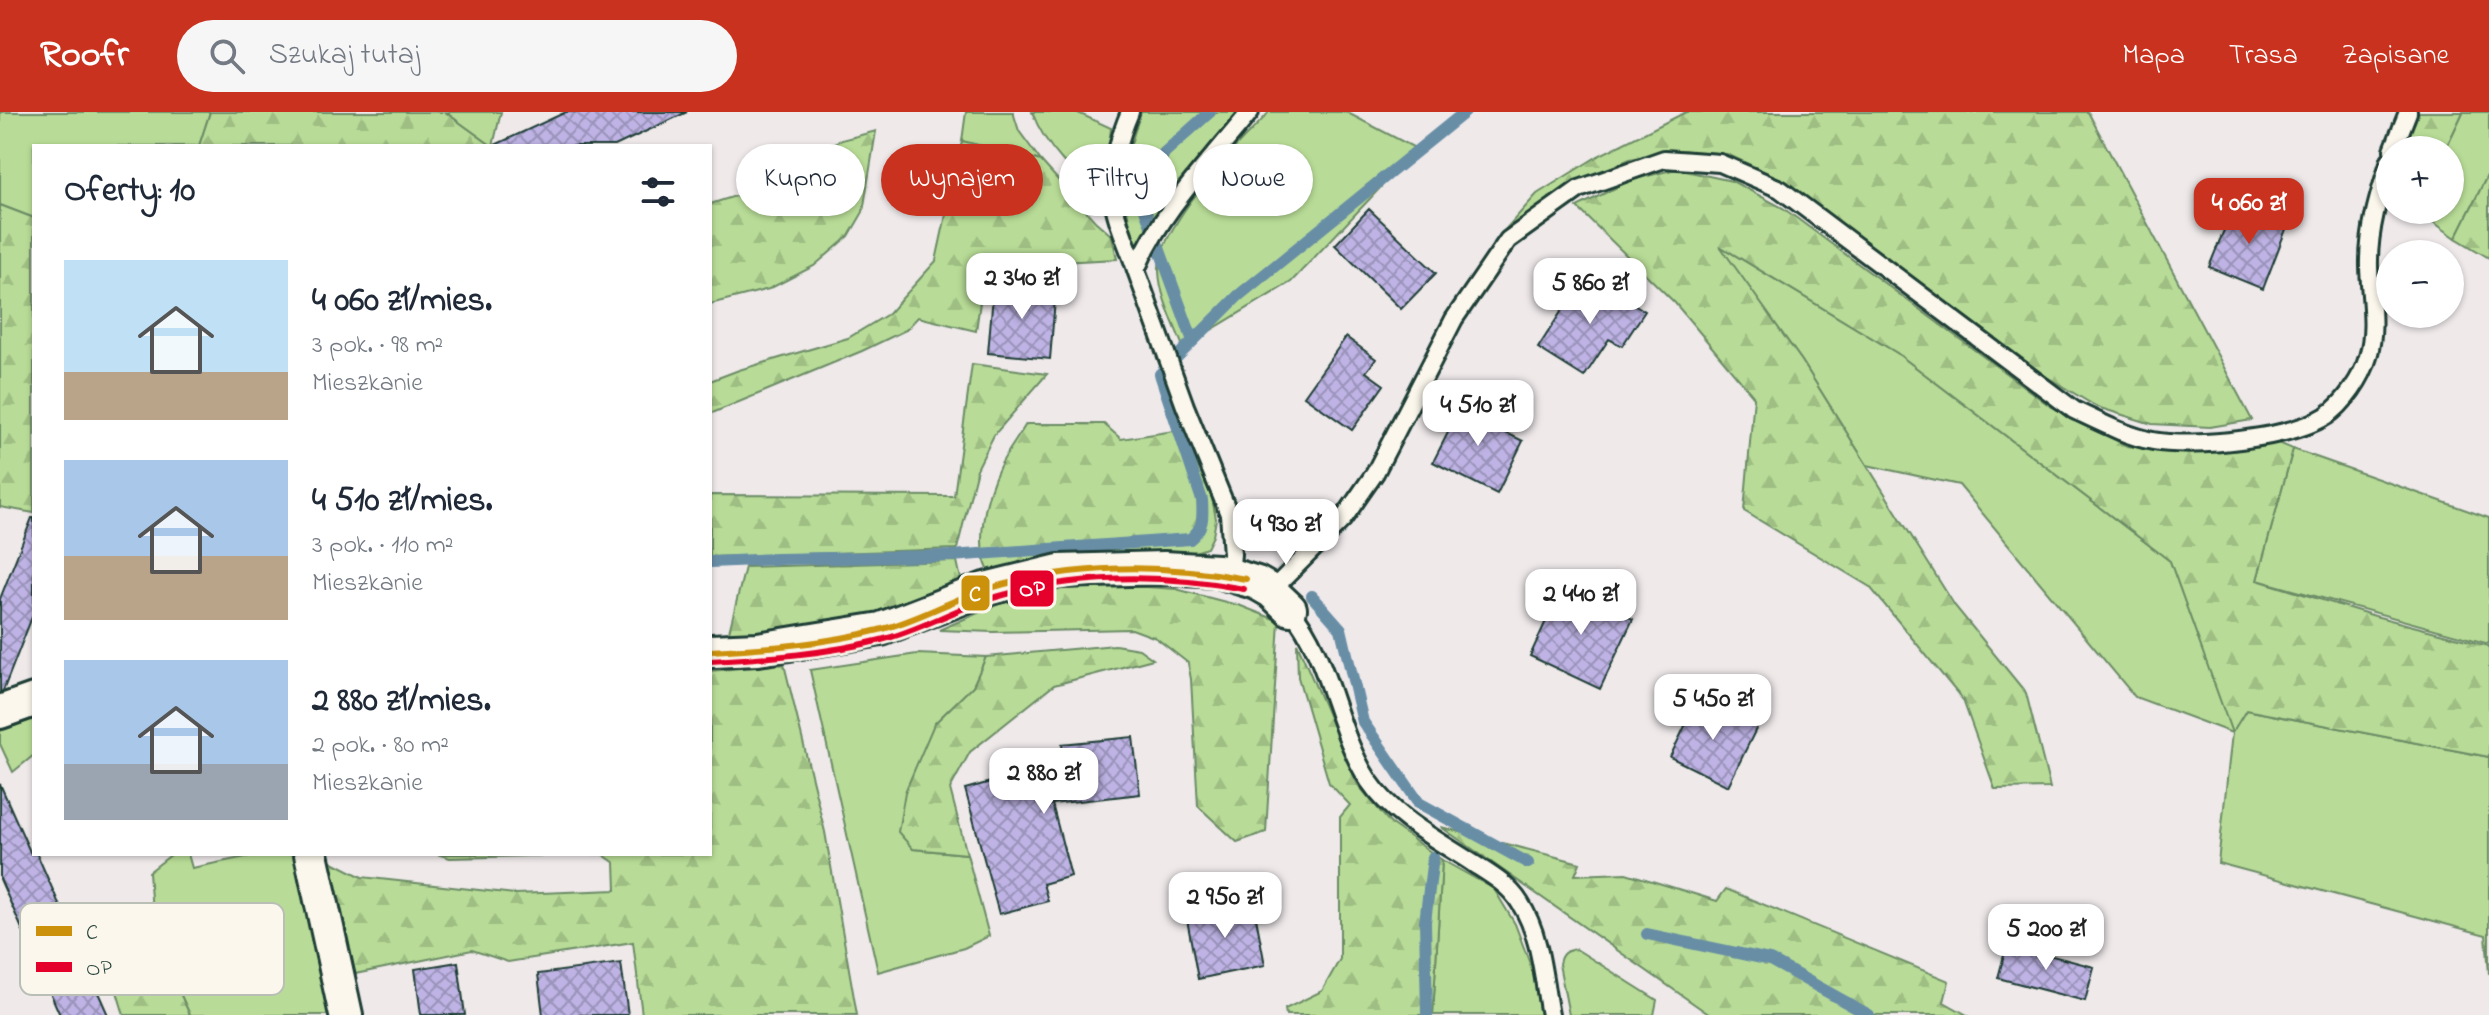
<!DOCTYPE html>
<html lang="pl">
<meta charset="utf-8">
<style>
:root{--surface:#fff;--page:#f6f6f7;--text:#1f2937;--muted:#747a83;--accent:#c8321e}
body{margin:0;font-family:"Indie Flower",sans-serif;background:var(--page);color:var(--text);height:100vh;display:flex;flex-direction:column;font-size:30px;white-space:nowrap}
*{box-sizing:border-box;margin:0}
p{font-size:26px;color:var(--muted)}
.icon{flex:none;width:44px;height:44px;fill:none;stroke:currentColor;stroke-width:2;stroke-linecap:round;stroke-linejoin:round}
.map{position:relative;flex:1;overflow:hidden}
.details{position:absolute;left:32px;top:32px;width:680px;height:712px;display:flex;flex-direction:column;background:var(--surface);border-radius:0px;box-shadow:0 2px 6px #0004}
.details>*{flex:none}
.top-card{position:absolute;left:736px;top:32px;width:760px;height:72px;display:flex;gap:16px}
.fabs{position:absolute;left:2376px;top:24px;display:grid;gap:16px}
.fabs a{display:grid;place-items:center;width:88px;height:88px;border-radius:50%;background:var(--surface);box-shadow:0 2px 6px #0004;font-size:40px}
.price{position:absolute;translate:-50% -68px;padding:0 18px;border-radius:16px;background:#fff;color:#222;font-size:26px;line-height:52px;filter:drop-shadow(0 2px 4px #0008)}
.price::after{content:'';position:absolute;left:50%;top:48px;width:24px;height:18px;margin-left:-12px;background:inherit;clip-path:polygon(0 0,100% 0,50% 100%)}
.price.on{background:var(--accent);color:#fff}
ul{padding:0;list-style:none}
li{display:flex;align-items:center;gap:24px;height:200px;padding:0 32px}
li span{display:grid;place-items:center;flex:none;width:224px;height:160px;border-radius:0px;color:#555}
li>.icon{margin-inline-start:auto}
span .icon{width:96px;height:96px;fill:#fffc;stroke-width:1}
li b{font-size:34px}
h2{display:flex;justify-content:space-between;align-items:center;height:96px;padding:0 32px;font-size:34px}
.tag{padding:0 28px;border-radius:36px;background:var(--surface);box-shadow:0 2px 6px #0004;font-size:28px;line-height:72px}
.tag.on{background:var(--accent);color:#fff}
header{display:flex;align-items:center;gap:48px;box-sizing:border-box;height:112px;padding:0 40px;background:var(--accent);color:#fff}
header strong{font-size:38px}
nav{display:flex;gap:44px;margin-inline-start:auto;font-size:28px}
.search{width:560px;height:72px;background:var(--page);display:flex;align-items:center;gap:20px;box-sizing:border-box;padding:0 28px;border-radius:44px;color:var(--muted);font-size:30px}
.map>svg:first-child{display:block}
.green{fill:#b8dc97;stroke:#6c8c66;stroke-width:2}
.forest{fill:url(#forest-firs);stroke:#6c8c66;stroke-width:2}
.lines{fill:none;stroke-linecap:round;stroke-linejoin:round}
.stream{stroke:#688ea6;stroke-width:12}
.building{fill:url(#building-cross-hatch);stroke:#1f3d34;stroke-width:2}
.lane-casing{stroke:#1f3d34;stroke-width:22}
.street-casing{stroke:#1f3d34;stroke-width:38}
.lane{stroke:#fbf7ec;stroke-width:16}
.street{stroke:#fbf7ec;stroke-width:32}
.bus-1-casing{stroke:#fbf7ec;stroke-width:12}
.bus-2-casing{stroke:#fbf7ec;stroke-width:12}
.bus-1{stroke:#cc910a;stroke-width:6}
.bus-2{stroke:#e4002b;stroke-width:6}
.key{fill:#fbf7ec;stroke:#b9bfb5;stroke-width:2}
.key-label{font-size:22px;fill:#1f3d34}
.line-badge{stroke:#fbf7ec;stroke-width:3}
.badge-label{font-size:22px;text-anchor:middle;font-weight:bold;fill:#fff}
</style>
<header>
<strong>Roofr</strong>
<div class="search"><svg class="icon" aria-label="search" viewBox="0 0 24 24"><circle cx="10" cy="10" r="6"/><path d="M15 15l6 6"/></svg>Szukaj tutaj</div>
<nav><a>Mapa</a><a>Trasa</a><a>Zapisane</a></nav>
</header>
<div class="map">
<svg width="2489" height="903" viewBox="0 0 2489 903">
<defs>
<pattern id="forest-firs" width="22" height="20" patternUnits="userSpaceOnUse" patternTransform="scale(2)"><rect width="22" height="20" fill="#b8dc97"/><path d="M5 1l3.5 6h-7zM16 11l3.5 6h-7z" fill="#9ebe83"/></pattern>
<pattern id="building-cross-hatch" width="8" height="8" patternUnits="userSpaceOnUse" patternTransform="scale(2)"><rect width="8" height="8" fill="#beb3e4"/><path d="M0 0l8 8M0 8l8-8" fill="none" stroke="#9a93ba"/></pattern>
</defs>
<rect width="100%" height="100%" fill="#efe9ea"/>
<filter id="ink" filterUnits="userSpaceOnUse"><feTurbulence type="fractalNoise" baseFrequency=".0125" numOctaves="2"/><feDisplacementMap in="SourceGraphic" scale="16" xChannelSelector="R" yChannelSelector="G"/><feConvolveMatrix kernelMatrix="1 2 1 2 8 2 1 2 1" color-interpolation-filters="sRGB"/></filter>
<g filter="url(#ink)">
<path class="green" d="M0,0H210L199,34H34V106L0,93Z
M445,0H501L493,34H492Z
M966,0H1013L1019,19L1041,49L962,29Z
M1032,0H1076L1111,16L1107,51L1109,92C1078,65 1047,40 1032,0Z
M1141,0H1238C1201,43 1165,86 1138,137C1117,79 1122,57 1141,0Z
M1269,0H1346L1417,37L1291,170L1183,235C1174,211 1160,185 1159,159C1156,124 1219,52 1243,27C1252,18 1261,10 1269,0Z
M2463,0H2489V60L2456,126L2416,98H2450V38H2445Z
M1718,133L1897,241L2170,449L2232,620L2246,598L2489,645V862L2486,823L2218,751L2232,621L2135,585L1959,373L1867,353L1802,249Z
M2293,337L2489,406V532L2257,468Z
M917,542L986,545L973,574L934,612L913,737L967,742L989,824L964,836L878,860L810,558Z
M34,607V643L13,660L0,632V619Z
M172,742H188L192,756L260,742H294L331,903H190L154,825L149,760Z
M1442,748L1494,777L1515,812L1533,860L1540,903H1433Z
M1576,837L1657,888L1654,903H1569L1559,852C1561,841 1565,839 1576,837Z"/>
<path class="forest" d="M210,0H445L492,34H199Z
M1686,0H2088L2252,308L2210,315L2152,312L2097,295L2047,265L1783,68L1727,42L1679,38L1630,47L1565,75L1503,120L1537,82L1598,44Z
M2419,0H2463L2445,38H2404Z
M876,19L863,100L849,124L814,154L769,177L710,192V92L812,60L838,29Z
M962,29L1041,49L1095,109L1112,124L1117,147L985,154L976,219L918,205L906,218L862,239L710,302V269L739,258L848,226L888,202L936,149Z
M1676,57L1732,69L1783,96L2050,294L2127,334L2190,342L2274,329L2293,337L2257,468L2375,504L2489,534V645L2246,598L2232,621L2170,449L1897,241L1720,134L1802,249L1955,494L2026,581L2050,676L1995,677L1963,588L1870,475L1744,399L1754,285L1675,191L1577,95L1631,68Z
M2489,60V146L2456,126Z
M0,93L34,106V401L0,395Z
M972,252L1047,262L994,323L977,357L957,437L710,445V383L954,384Z
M1026,312H1104L1121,327L1174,319L1187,329L1212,386L1216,407L1213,424L1207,436L1189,442L992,463C972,438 986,382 1000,354C1007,340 1018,326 1026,312Z
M957,449L962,472L920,488L832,512L728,524L745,455Z
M1117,473L1176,477L1241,494L1279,509L1266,720L1237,730L1198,694L1191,567L1188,551L1156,526L1132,517L993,520L939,518L999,492L1051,478Z
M1297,531L1358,673L1390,711L1442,748L1433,903H1286L1285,897L1322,879L1340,847V705L1350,693L1329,671L1298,565Z
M1115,533L1139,537L1153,547L1054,573L970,640L950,677L967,742L913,737L898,720L905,680L934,612L973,574L986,545Z
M784,552L825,720L857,903H642L633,830L508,850L472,838L355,862L323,745L362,765L515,782L616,778L615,751L602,742L450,746L437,742H710V559Z
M1441,715L1580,751L1575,763L1626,761L1717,789L1726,777L1949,869L1944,890L1967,903H1710Z
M154,825L190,903H124L102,830Z"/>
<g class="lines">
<path class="stream" d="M1193,229L1143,92L1164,41L1210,0
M710,450L776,447L951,444L1190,427C1204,416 1203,405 1202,388L1160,262L1238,184L1465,0
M1312,484L1341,517L1363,610L1419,691L1528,751
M1647,822L1770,848L1869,903
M1427,903L1425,810L1433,745"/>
</g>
<path class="building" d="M566,0H687L615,34H493Z
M2235,91L2288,112L2263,177L2209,155Z
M1369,97L1436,161L1401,197L1335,133Z
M1588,163L1645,199L1622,234L1609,227L1584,265L1538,236L1575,178L1577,179Z
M994,171L1056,176L1050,247L988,241Z
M1346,225L1376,247L1366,260L1384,273L1352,318L1304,284Z
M1465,287L1500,304L1494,315L1523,329L1497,382L1433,350Z
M32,406H34V500L3,579L0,580V487Z
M1562,474L1633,507L1600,577L1530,544Z
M1698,587L1757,615L1728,674L1670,645Z
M1133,625L1140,682L1052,692L1071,764L1043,772L1048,789L999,802L965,677L1064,650L1062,632Z
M0,672L31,742H37L108,903H60L0,767Z
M1253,790L1265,853L1198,867L1186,802Z
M2007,832L2094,855L2085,889L1998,866Z
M458,850L465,903H421L415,857Z
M621,851L628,903H543L538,862Z"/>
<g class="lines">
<g class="lane-casing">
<path id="lane" d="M1130,0C1118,28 1110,61 1114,92C1117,112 1130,138 1136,158
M2393,38L2408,0
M1230,463L1232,442L1229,402L1185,294L1136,158C1161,98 1210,50 1250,0
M1271,479L1343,407L1375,361L1454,207L1508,128L1579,77L1664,47L1720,51L1780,77L2074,298C2100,310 2126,324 2153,329C2194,337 2291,326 2326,304C2344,292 2362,266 2368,245C2377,214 2370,186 2369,155C2368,118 2379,83 2390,48
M1290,497C1330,544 1335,617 1369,669C1394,706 1438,728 1474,752C1491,763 1509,773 1520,791C1541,823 1543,867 1550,903"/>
</g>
<g class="street-casing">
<path id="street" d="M710,539L758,537L881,517L985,477L1059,459L1164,456L1218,459L1257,471L1271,479L1290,497
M0,600L34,588
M311,742L346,903"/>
</g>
<use href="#lane" class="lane"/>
<use href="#street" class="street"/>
<g class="bus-1-casing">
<path id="bus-1" d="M710,539C767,536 824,532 879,518C917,509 950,488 987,477C1072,452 1159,451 1246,467"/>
</g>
<g class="bus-2-casing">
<path id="bus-2" d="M710,549C767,546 825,542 881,528C919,519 952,498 989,487C1073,462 1159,461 1244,477"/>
</g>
<use href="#bus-1" class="bus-1"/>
<use href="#bus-2" class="bus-2"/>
</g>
</g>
<rect x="20" y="791" width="264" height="92" rx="12" class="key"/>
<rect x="36" y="814" width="36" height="10" fill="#cc910a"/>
<rect x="36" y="850" width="36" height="10" fill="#e4002b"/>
<g class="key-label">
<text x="86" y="827">C</text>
<text x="86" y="863">OP</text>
</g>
<g class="line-badge">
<rect x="1009" y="457" width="46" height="39" rx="8" fill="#e4002b"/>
<rect x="960" y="462" width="31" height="38" rx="8" fill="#cc910a"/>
</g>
<g class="badge-label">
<text x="1032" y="484">OP</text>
<text x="975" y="489">C</text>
</g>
</svg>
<div class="fabs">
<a>+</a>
<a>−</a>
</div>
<b class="price on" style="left:2249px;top:134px">4 060 zł</b>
<b class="price" style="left:1022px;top:209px">2 340 zł</b>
<b class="price" style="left:1590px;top:214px">5 860 zł</b>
<b class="price" style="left:1478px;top:336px">4 510 zł</b>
<b class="price" style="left:1286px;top:455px">4 930 zł</b>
<b class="price" style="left:1581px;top:525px">2 440 zł</b>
<b class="price" style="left:1713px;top:630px">5 450 zł</b>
<b class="price" style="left:1044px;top:704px">2 880 zł</b>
<b class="price" style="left:1225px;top:828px">2 950 zł</b>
<b class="price" style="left:2046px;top:860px">5 200 zł</b>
<div class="top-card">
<a class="tag">Kupno</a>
<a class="tag on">Wynajem</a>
<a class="tag">Filtry</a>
<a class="tag">Nowe</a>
</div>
<section class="details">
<h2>Oferty: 10<svg class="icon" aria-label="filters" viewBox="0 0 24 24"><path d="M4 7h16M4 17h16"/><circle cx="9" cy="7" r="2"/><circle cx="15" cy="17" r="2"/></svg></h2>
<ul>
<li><span style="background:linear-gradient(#bfe0f5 70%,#b9a48a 0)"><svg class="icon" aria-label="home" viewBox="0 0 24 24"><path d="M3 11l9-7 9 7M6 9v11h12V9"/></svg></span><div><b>4 060 zł/mies.</b><p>3 pok. · 98 m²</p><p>Mieszkanie</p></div></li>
<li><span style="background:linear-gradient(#a9c7e8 60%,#b9a48a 0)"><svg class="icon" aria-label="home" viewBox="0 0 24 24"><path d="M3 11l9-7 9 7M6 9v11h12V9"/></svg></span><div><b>4 510 zł/mies.</b><p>3 pok. · 110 m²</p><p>Mieszkanie</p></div></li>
<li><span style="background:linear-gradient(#a9c7e8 65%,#9aa5b1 0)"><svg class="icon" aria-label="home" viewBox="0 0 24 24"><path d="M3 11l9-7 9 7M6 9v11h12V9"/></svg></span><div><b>2 880 zł/mies.</b><p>2 pok. · 80 m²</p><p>Mieszkanie</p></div></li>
</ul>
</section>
</div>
